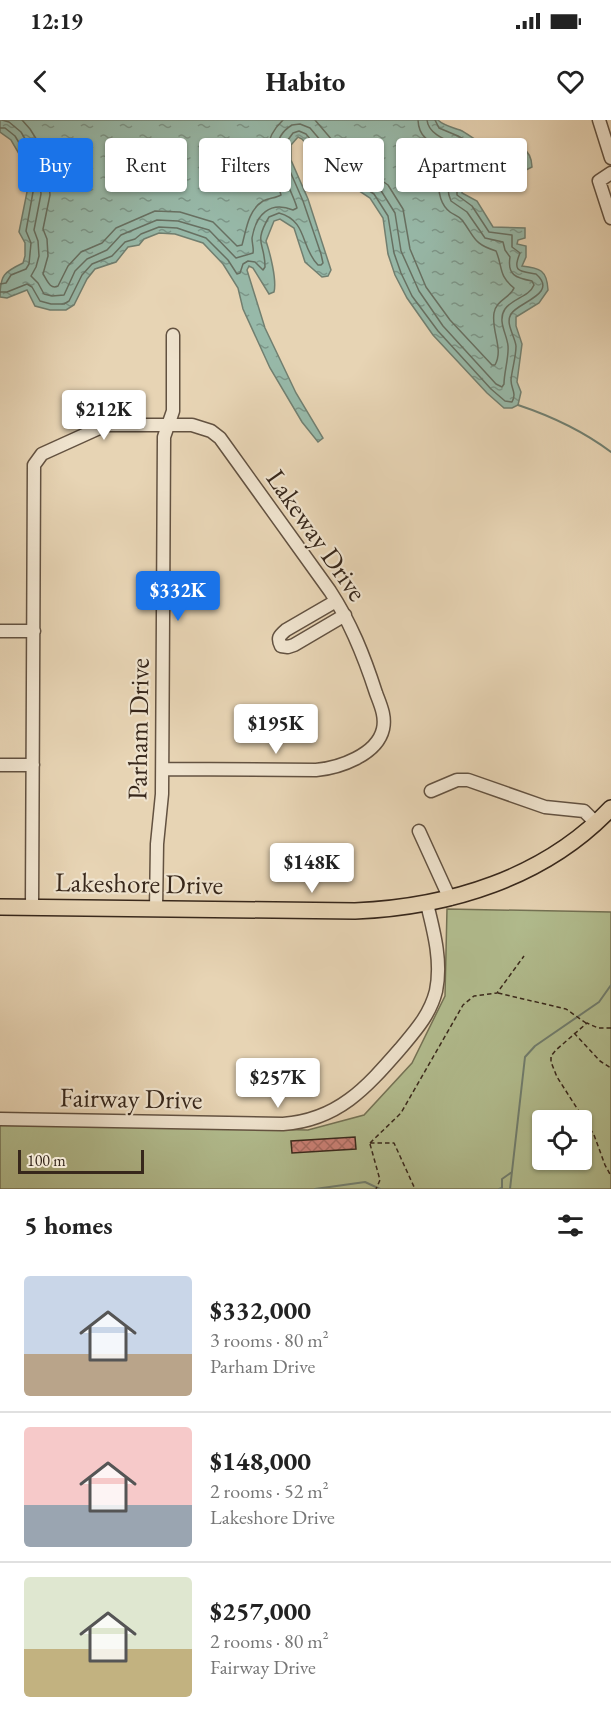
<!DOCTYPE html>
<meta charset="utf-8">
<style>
:root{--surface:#fff;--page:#f6f6f6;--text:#222;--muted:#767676;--line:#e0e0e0;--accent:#1a73e8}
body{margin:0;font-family:"EB Garamond",serif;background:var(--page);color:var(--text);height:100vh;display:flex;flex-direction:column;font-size:22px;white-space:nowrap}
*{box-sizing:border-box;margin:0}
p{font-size:20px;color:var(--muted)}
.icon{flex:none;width:33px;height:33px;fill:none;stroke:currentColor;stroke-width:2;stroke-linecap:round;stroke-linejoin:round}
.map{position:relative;height:1069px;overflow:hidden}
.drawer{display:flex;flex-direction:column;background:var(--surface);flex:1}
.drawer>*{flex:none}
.top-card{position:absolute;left:18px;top:18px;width:576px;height:54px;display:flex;gap:12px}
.controls{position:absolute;left:532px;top:990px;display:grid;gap:12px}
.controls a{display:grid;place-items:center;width:60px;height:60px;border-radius:6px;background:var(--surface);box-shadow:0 2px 4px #0004;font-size:30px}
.scale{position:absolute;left:18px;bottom:15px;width:126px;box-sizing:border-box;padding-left:6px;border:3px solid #37271b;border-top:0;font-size:16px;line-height:21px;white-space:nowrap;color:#37271b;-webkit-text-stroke:4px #efe3ce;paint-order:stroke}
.price{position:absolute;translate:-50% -51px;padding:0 14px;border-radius:6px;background:#fff;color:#222;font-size:20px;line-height:39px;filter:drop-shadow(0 2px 3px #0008)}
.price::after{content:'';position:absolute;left:50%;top:36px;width:18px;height:14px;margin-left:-9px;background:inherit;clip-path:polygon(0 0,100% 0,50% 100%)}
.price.on{background:var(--accent);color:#fff}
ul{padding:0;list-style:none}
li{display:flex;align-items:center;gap:18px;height:150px;padding:0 24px}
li+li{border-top:2px solid var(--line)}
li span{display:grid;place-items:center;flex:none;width:168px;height:120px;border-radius:6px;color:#555}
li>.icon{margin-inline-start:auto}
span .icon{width:72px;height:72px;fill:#fffc;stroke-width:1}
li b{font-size:26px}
h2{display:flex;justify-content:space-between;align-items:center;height:72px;padding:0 24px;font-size:26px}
.chip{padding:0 21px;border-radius:6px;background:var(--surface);box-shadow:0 2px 4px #0004;font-size:21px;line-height:54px}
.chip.on{background:var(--accent);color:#fff}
.status{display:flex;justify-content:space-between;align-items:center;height:42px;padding:0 30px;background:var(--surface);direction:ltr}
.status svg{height:16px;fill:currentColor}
header{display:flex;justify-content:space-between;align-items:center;height:78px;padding:0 24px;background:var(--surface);font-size:27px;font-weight:700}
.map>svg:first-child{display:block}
.grass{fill:#b2bd8f;stroke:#747255;stroke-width:1.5;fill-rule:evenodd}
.water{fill:url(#water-ripples);stroke:#717f70;stroke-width:1.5}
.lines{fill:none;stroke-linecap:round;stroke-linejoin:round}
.shore{stroke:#677062;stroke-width:1.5}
.stream{stroke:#717f70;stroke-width:2}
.building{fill:url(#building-cross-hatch);stroke:#37271b;stroke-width:1.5}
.minor-casing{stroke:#635241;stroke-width:15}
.major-casing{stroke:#37271b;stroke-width:18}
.path{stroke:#37271b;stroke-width:1.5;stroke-dasharray:4.5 3;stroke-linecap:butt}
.minor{stroke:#efe3ce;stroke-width:12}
.major{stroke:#e7d4b4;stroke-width:15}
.labels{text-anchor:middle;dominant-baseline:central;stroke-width:4.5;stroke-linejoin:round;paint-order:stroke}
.street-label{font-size:27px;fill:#37271b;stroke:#efe3ce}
</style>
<div class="status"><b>12:19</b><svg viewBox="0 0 49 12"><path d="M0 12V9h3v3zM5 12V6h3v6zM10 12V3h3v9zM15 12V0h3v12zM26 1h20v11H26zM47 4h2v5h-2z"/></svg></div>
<header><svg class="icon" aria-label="back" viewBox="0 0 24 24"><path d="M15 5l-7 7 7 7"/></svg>Habito<svg class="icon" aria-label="heart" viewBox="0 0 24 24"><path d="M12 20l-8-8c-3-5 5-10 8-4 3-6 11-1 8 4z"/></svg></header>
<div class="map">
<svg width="611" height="1069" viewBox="0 0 611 1069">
<defs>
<pattern id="water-ripples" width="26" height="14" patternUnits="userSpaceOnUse" patternTransform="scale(1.5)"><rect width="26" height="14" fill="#97b9a9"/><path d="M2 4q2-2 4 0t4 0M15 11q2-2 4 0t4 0" fill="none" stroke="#7c9689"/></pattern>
<pattern id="building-cross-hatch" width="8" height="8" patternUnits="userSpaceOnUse" patternTransform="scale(1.5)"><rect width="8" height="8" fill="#ce8279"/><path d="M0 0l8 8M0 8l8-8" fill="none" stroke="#a86a62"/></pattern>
</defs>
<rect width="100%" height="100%" fill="#e7d4b4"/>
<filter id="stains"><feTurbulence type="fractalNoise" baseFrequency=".00333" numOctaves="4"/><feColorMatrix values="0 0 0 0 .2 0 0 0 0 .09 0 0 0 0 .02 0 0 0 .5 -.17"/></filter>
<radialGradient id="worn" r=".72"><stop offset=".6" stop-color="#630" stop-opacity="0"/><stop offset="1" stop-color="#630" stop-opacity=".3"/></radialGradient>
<path class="grass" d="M447,789L611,792V1069H0V1004L308,1010L364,995L412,943L445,876ZM543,1000H582V1040H543Z"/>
<path class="water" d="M0,0H438C444,6 452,7 460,10C469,14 479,24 488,26C506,30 531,18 532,47L524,51C514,43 501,40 489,44V52L483,58H468L462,65V73L477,81L493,107L525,108V118L518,120L517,124L526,126V137L522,146C540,148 547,150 548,170L539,183L516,197V206L522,224L517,262L521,272L518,285L512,288H504L487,273L433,215L407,178L395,155L388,134L383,98L370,78L329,51L302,19L298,17L291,25V40L308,79L331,150L328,156L322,157L305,142L294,108L280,99L274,101L266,121C270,133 277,160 274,172L269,174L253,148L249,146L247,150L265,208L296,273L323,318L318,322L302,302L270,248L243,189L238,168L223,144L203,123L175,114L159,113L144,119L139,125L128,127L116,142L95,149L87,159L74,185L66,190H50L35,186L27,170L7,178L0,177C0,155 4,152 23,143L25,136V123L19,112L27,72L25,44L11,20L0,12Z"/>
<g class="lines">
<path class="shore" d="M2,0L9,2L21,12L38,41L41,74L34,110L38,121L39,136L36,147L31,156L38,163L44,174L52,176L64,175L75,151L87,139L107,130L121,115L157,100L178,101L209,110L236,138L253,133C254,128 252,124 252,118C256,94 270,81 293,90L297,88C290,62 259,25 292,5L300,4L310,8L338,41L380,69L395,93L401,131L419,171L443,206L496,264L502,267L504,264C504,252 509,238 508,226C507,214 497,201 505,189C513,178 529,177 534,165L532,161C516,158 507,155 510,137L505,130L503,122L485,118L467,92L451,81C442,60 455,47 475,44L477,36C462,23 429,20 427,0
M22,0L30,9L45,33L47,41L50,75L43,109L47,119L48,136L43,154C47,160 50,170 58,166L68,146L81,132L102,123L116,108L155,91L180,92L213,102L237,126L242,125C246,111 248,90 263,81C269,78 276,78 281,75C273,46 255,27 283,0
M315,0L344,34L388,65L403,89L410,129L426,167L450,200L492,245H495C504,229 491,211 494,193C496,180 510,178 514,168C498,155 503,147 496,131C473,124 475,117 462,100C459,96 454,95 450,92C441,85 438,73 439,62C441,49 453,45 458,36C443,23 419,26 418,0
M0,8H5L15,16L30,41L33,72L26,111L31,123L29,144L26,149L11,155L6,163L0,164
M0,172H7L27,164L32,167L40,181L51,184H64L69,181L82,155L92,144L112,136L125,122L135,119L141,114L159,107L177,108L206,118L228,140L237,154L240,153L243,144L248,141L255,142L263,150L265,147C265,122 253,124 269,97L279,93C308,101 300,127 318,145H321L323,143L321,134L303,81L286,42L285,24L293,13L299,11L306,14L333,47L374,74L388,96L394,133L401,153L412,176L438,211L491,269L505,281L512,282C517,273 511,269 511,260C512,249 516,237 516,226C515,216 505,204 511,194C518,182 559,174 536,154C519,151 512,152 520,133L512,127V115L489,112L472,86L457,75V60L466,53L482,51L484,41L489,37V33L458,16L439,8L435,0"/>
<path class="stream" d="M518,285C551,296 583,311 611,332
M315,1069L365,1062L380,1069
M499,1069L502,1068V1059L512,1052
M510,1069L525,937L535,926L599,882L611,865"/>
</g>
<path class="building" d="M355,1017L356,1029L292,1033L291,1021Z"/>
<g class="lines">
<g class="minor-casing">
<path id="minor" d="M599,0L611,38
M611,53L599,61L611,98
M336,481L286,510C279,516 277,518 281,526L288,527L294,525L345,495
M0,511H34
M0,645H33
M431,671L457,660H468L545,687L584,691L595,702
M419,711L450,779
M32,787L34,345L42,334L106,305H192L211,311L220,318L330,471C351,503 364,536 376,573C380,584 386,596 383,609C377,635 339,648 316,650L163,649
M156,789L157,724L162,674L164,317L173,291V215
M0,999L283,1004C338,1000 366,968 400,929C415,911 430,895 436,871C442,842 434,812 427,784"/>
</g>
<g class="major-casing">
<path id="major" d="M0,787L355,791C449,787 545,758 611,688"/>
</g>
<path class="path" d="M498,873L566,889L586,903
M611,908H598L587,903L556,930L551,936V942L557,957L594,1015L605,1045L611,1056
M574,913L600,941L611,948
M370,1023L401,993L463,885L474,876L497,873L524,836
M370,1023H394L415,1069
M370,1024L380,1060L376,1069"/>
<use href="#minor" class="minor"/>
<use href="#major" class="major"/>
</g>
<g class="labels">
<g class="street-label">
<text transform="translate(317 415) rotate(55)">Lakeway Drive</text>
<text transform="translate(138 609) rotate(-89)">Parham Drive</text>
<text transform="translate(139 763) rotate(1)">Lakeshore Drive</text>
<text transform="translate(131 978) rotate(1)">Fairway Drive</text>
</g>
</g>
<rect width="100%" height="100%" filter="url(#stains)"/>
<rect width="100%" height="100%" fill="url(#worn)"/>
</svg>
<div class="controls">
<a><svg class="icon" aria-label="locate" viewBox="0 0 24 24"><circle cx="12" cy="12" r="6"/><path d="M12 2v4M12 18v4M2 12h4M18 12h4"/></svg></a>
</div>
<div class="scale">100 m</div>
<b class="price" style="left:104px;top:321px">$212K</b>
<b class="price on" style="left:178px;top:502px">$332K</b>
<b class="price" style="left:276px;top:635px">$195K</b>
<b class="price" style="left:312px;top:774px">$148K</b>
<b class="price" style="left:278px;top:989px">$257K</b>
<div class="top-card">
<a class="chip on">Buy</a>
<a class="chip">Rent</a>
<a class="chip">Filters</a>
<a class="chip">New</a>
<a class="chip">Apartment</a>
</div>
</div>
<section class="drawer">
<h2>5 homes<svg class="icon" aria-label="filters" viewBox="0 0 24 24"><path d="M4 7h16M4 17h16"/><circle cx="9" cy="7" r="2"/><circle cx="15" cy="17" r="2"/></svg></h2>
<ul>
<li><span style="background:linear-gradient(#c9d6e8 65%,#b9a48a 0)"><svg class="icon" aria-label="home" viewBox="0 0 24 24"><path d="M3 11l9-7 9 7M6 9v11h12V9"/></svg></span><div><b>$332,000</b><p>3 rooms · 80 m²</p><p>Parham Drive</p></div></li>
<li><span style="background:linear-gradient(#f6c9c9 65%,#9aa5b1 0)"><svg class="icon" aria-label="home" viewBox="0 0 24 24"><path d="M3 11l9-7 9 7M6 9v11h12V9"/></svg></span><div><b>$148,000</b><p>2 rooms · 52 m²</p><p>Lakeshore Drive</p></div></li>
<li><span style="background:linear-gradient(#dfe7d0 60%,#c2b280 0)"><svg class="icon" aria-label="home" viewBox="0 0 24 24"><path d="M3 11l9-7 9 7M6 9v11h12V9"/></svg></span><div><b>$257,000</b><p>2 rooms · 80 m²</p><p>Fairway Drive</p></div></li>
</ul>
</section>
